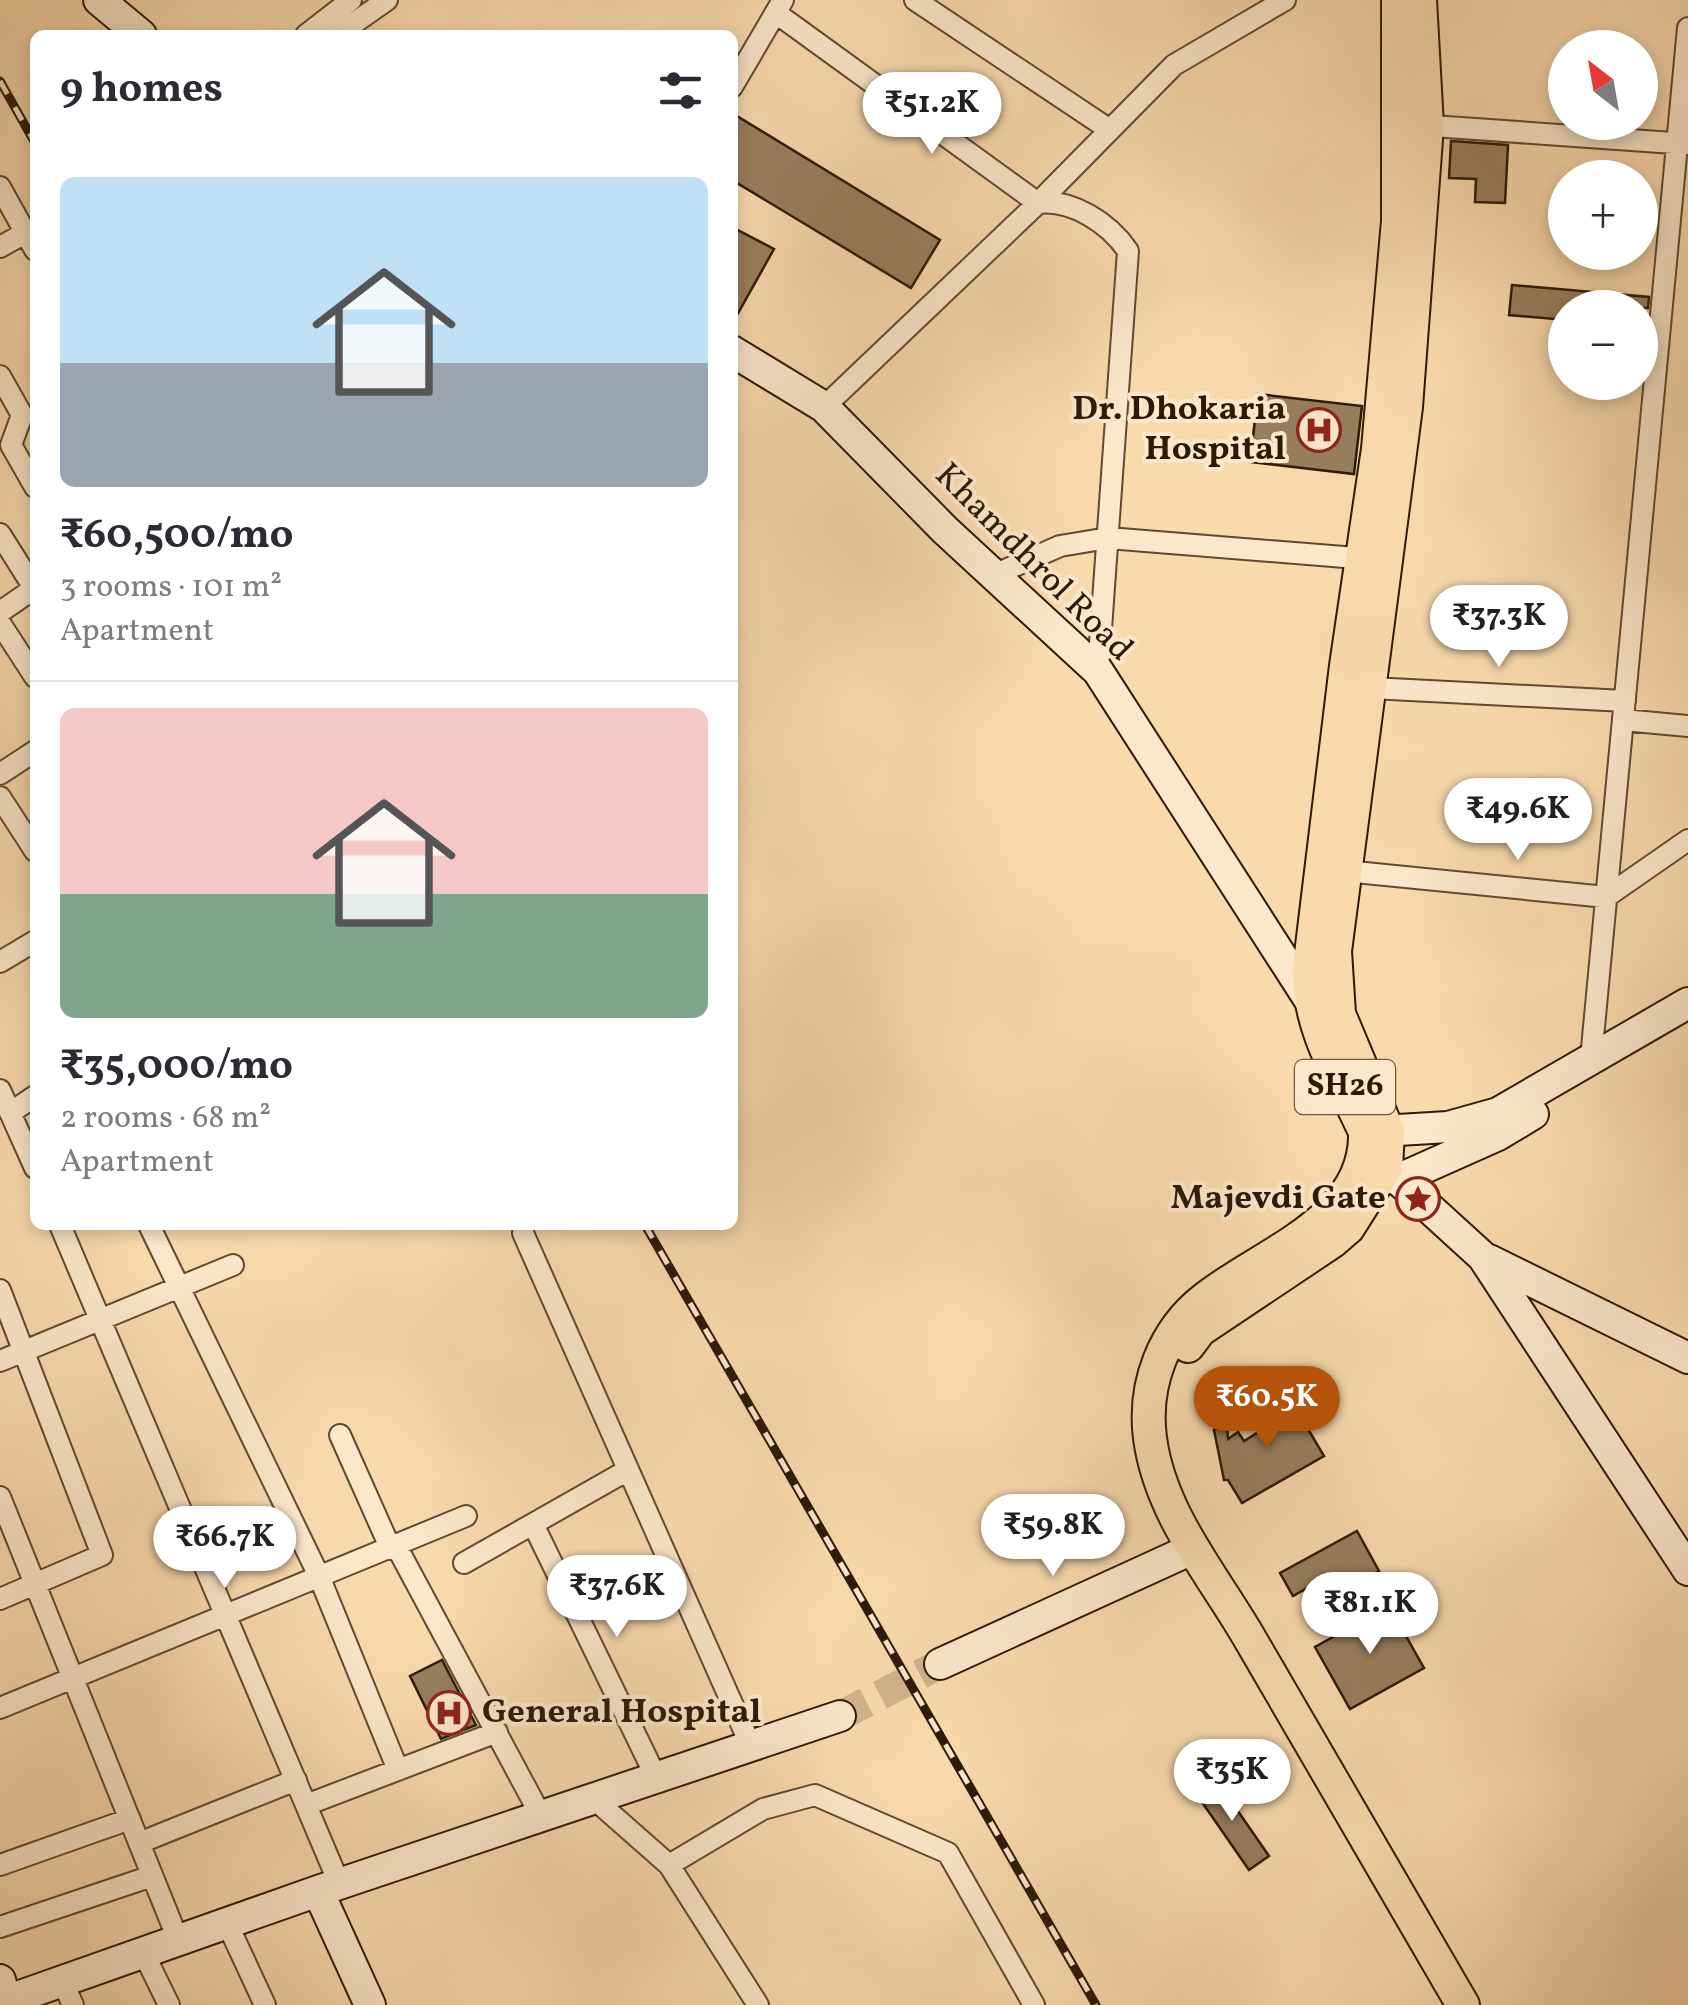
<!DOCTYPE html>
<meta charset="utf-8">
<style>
:root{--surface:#fff;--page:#f2f2f3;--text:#2b2b33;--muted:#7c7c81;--line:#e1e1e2;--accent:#b45309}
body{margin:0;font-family:Vollkorn,serif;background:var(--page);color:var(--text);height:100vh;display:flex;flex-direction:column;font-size:38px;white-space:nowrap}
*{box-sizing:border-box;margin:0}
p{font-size:32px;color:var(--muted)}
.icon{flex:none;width:55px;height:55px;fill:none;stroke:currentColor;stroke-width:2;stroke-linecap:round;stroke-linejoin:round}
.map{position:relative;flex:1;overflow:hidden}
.drawer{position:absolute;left:30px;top:30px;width:708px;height:1200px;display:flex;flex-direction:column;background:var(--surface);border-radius:15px;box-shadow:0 5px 15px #0003}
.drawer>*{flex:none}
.needle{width:65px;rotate:329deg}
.tools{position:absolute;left:1548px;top:30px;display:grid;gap:20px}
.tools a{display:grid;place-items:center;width:110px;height:110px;border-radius:50%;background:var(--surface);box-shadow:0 5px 15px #0003;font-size:50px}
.price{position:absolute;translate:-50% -85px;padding:0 22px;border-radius:35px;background:#fff;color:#222;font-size:32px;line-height:65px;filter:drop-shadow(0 2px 5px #0008)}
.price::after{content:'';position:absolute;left:50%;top:60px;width:30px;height:22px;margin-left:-15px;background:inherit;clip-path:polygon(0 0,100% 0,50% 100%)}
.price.current{background:var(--accent);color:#fff}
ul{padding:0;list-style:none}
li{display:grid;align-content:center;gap:20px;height:530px;padding:0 30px}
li+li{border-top:2px solid var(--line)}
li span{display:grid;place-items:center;height:310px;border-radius:15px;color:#555}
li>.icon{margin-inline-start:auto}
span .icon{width:180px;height:180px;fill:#fffc;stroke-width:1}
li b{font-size:42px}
h2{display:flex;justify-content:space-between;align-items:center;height:120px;padding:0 30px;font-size:42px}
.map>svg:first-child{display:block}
.building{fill:#977e5d;stroke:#2c1a07;stroke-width:2.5}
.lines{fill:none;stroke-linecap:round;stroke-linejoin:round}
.secondary-tunnel{stroke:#d0b48c;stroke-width:30;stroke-dasharray:30 15;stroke-linecap:butt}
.street-casing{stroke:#5f4a30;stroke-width:24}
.secondary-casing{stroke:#2c1a07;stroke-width:34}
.primary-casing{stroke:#2c1a07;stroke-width:36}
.street{stroke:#fbe7ca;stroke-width:20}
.secondary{stroke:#fbe7ca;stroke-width:30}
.primary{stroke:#f9daad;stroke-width:32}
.rail-casing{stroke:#2c1a07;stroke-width:9}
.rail{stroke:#fbe7ca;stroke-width:5;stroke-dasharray:15;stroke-linecap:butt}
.labels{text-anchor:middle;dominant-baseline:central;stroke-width:8;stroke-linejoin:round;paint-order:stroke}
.shield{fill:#fbe7ca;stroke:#6a5842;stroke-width:2.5}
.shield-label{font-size:32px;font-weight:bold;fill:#2c1a07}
.poi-label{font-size:35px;font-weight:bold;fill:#2c1a07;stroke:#fbe7ca;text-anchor:end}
.street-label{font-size:35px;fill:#2c1a07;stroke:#fbe7ca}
</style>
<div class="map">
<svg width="1688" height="2005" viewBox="0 0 1688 2005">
<rect width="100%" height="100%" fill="#f9daad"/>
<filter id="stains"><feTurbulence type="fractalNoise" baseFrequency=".002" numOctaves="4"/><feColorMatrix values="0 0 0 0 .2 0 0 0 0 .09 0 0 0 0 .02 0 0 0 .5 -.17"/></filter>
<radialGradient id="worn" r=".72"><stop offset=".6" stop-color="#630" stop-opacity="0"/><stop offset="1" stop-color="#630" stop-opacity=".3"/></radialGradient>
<path class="building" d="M732,113L940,240L911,288L732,180Z
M1451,141L1508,145L1505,203L1475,202L1476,179L1449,178Z
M732,227L774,249L732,324Z
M1512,285L1649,297L1648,308H1565V320L1509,315Z
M1258,394L1362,406L1354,474L1250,462Z
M1285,1390L1324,1456L1242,1503L1228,1480H1224L1214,1430L1227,1423L1228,1439L1238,1432L1244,1441L1279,1419L1268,1400Z
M1357,1531L1379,1571L1308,1609L1311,1586L1293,1596L1280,1573Z
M1389,1606L1424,1668L1350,1709L1315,1647Z
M442,1660L476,1725L441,1739L410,1676Z
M1215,1778L1269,1856L1249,1870L1195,1792Z"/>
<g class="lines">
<path class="secondary-tunnel" d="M840,1716L940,1664"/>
<g class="street-casing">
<path id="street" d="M915,0L1110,130
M776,13L1038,203C1072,199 1109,223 1128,251L1098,671
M306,35L351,0
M337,35L387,0
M732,87L783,0
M1418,125L1688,144
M0,187L35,250
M0,247L25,233
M0,376L22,415L11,445L35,487
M824,407L1038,203L1174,65L1285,0
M0,534L34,588
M994,575L1060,546L1108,538L1369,559
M0,612L35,588
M0,623L35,677
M1371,688L1625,701
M1623,720L1688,726
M0,774L35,751
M0,797L35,851
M1345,871L1606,897L1688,840
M0,962L35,941
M1591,1059L1688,28
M0,1090L35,1168
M10,1113L35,1096
M60,1225L339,1883
M149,1225L319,1576L398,1770
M523,1233L751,1746
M0,1290L102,1555L0,1599
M0,1361L233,1265
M340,1435L389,1545L400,1553L541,1816
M0,1497L179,1942
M533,1524L656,1777
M464,1563L628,1470
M0,1708L466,1516
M593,1798L669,1865L763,1809L815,1795L948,1853L1034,2005
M306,1805L497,1732
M139,1843L296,1780
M0,1865L130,1819
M669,1865L758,2005
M227,1923L265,2005
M0,1927L152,1876
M143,1952L169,2005
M62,1981L73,2005"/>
</g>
<g class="secondary-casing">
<path id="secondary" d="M99,0L141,35
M732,351L824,407L945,530L1098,671L1309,999L1318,1005
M1365,1132L1448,1127L1498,1113L1688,1003
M1370,1154L1483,1257L1688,1570
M1397,1180L1498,1135L1533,1114
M1489,1260L1688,1358
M940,1664L1192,1549
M318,1891L370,2005
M0,1980L6,2001L318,1891L840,1716"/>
</g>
<g class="primary-casing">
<path id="primary" d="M1398,0V221L1378,449L1346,666L1309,971C1308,1028 1342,1081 1365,1132C1368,1220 1263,1253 1206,1298C1164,1330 1143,1384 1150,1438C1160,1514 1213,1575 1250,1639C1321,1761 1392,1883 1463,2005
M1188,1346L1200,1330L1333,1241L1348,1228L1386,1168L1388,1131L1339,1014L1335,951L1406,407L1427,126L1420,0"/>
</g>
<use href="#street" class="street"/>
<use href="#secondary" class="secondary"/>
<use href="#primary" class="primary"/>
<g class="rail-casing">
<path id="rail" d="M0,81L35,143
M645,1225L1096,2005"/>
</g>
<use href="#rail" class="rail"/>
</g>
<defs>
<g id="hospital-ring" transform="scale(2.25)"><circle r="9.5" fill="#fbe7ca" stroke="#8f2418" stroke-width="1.5"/><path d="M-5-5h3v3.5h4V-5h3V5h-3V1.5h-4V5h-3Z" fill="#8f2418"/></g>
<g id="sight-ring" transform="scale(2.25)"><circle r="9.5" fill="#fbe7ca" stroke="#8f2418" stroke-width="1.5"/><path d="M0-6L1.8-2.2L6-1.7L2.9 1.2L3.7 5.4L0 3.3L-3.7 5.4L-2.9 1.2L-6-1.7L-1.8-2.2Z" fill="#8f2418"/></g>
</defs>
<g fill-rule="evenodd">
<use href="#hospital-ring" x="1319" y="430"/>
<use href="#sight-ring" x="1418" y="1199"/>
<use href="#hospital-ring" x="449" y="1713"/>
</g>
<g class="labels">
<rect class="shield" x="1295" y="1060" width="100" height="54" rx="8"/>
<g class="shield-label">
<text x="1345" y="1087">SH26</text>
</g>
<g class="poi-label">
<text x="1286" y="410">Dr. Dhokaria<tspan x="1286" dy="40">Hospital</tspan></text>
<text x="1386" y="1199">Majevdi Gate</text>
<text x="482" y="1713" text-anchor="start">General Hospital</text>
</g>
<g class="street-label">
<text transform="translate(1033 563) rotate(45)">Khamdhrol Road</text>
</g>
</g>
<rect width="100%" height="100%" filter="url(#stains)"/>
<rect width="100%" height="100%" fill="url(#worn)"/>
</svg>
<div class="tools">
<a><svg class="needle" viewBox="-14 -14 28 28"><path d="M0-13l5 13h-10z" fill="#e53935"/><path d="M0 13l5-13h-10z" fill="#7c7c81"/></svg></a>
<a>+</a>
<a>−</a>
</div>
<b class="price" style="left:932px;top:157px">₹51.2K</b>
<b class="price" style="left:1499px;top:670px">₹37.3K</b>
<b class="price" style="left:1518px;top:863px">₹49.6K</b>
<b class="price current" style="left:1267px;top:1451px">₹60.5K</b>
<b class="price" style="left:1053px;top:1579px">₹59.8K</b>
<b class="price" style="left:225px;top:1591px">₹66.7K</b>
<b class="price" style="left:617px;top:1640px">₹37.6K</b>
<b class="price" style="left:1370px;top:1657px">₹81.1K</b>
<b class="price" style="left:1232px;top:1824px">₹35K</b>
<section class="drawer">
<h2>9 homes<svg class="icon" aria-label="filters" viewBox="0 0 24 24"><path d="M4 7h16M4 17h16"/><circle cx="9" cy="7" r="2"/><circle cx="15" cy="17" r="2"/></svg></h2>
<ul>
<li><span style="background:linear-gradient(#bfe0f5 60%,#9aa5b1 0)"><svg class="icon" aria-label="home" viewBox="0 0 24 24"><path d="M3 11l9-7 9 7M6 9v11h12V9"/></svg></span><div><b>₹60,500/mo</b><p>3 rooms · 101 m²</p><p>Apartment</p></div></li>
<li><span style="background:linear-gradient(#f6c9c9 60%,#7fa58c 0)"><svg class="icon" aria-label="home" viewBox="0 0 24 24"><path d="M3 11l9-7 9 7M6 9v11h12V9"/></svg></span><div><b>₹35,000/mo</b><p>2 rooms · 68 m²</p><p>Apartment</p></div></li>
</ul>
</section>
</div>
